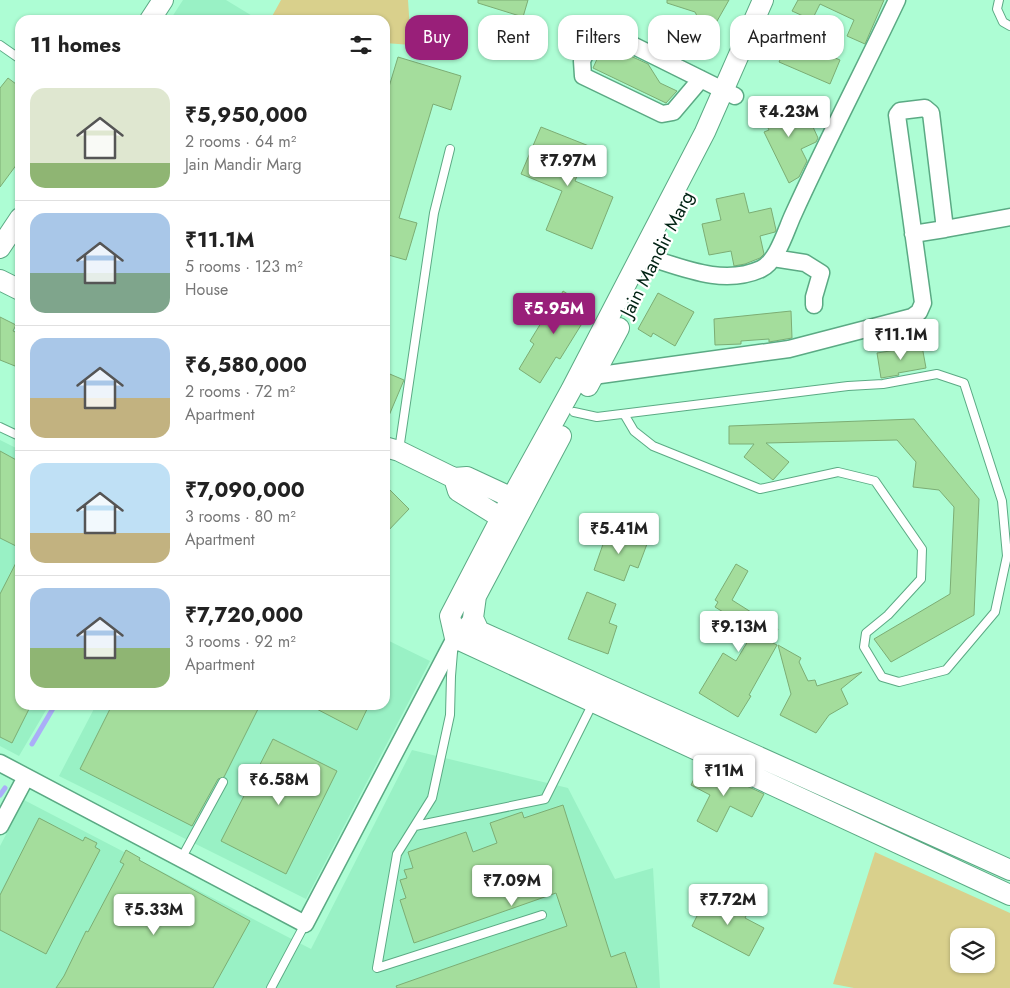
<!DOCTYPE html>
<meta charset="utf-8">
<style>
:root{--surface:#fff;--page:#f2f2f2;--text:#222;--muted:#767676;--line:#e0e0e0;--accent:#991f79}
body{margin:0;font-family:Jost,sans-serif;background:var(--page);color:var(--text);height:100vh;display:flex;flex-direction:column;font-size:19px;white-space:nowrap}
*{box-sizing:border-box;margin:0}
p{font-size:16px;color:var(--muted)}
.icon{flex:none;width:28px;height:28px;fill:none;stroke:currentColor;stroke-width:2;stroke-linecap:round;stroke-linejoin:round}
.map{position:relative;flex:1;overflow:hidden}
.sheet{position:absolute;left:15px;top:15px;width:375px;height:695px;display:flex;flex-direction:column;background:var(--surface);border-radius:15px;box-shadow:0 1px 4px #0004}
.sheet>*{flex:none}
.hud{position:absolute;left:405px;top:15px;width:475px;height:45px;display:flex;gap:10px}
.tools{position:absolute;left:950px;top:928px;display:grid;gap:10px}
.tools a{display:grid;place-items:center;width:45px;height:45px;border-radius:10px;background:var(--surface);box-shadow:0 1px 4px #0004;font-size:25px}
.price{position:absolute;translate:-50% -42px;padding:0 11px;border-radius:5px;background:#fff;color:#222;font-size:16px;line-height:32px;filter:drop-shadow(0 1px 2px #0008)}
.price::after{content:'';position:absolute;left:50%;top:30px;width:15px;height:11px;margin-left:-8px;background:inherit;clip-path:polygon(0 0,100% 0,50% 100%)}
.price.selected{background:var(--accent);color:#fff}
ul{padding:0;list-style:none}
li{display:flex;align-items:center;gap:15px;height:125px;padding:0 15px}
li+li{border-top:1px solid var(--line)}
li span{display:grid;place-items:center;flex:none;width:140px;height:100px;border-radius:15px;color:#555}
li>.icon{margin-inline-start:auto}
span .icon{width:60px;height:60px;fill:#fffc;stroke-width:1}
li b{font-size:21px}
h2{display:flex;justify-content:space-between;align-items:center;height:60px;padding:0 15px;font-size:21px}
.tag{padding:0 18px;border-radius:15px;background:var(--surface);box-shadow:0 1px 4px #0004;font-size:18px;line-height:45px}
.tag.selected{background:var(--accent);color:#fff}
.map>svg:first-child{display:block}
.built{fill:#99f1c5}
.green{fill:#d9d08c;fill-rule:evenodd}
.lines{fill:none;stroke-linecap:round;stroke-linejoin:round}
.stream{stroke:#aaaef8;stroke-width:5}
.building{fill:#a4dd9c;stroke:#7cad74}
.service-casing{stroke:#5baa84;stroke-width:10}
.minor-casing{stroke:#5baa84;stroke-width:19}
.tertiary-casing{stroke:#5baa84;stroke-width:22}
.service{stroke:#fff;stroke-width:8}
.minor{stroke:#fff;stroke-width:16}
.tertiary{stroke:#fff;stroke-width:20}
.labels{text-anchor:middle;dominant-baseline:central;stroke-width:4.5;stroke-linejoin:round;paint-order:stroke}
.street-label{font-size:19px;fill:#002213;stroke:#fff}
</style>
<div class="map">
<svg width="1010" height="988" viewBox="0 0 1010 988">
<rect width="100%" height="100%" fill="#adfdd4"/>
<path class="built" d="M183,0H226L259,20H170Z
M0,440L20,450V705H49L19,756L0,746Z
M385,639L430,661L306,899L59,776L96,705H385Z
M412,750L568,788L615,879L653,868L660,988H0V846L24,800L311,949Z"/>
<path class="green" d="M281,0H408L411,45L385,43V20H270Z
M875,852L1010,913V988H854L833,984ZM959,936H986V964H959Z"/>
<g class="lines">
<path class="stream" d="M32,744L55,705
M0,795L5,788"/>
</g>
<path class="building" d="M478,0H528L523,17L478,3Z
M667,0H729L708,37L695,12L667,3Z
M798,0H884L865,44L847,36L854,20L820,4L812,20L792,11Z
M790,38L840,60L830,84L779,62Z
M613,48L648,64L660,83L677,91L666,103L593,68L598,57Z
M398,57L461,76L451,110L433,104L399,218L417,223L406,260L385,254V100Z
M8,78L20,87V160L0,187V88Z
M786,99L796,121L808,116L818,138L816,142L801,149L807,161L799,177L789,183L764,132L769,130L760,112Z
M541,127L589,146L575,181L613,197L592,249L546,230L562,191L521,174Z
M744,193L749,213L771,208L776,230L775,232L760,236L764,254L760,258L745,264L734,266L731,251L709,255L702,224L721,220L716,199Z
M563,291L591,309L560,359L556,357L540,383L519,369L534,344L530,341L558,295L560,297Z
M658,293L694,312L675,346L653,333L651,337L638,329Z
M791,311L792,338L769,342V339L741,341V344L715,345L714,319Z
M0,317L16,325L13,331L20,334V368L0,360Z
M922,346L926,368L898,373L899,375L881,378L877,353Z
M385,372L404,380L385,425Z
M914,419L979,499L974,615L891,662L874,639L950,594L954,507L939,490L913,487L916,462L897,440L766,443L789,462L773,480L744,457L754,444H729V426Z
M0,451L20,462V548L0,538Z
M385,485L409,509L385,534Z
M608,530L647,544L638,568L630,565L624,581L594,570Z
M20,555V705H31L12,743L0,737V594Z
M736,564L748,571L732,600L778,629L771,642L777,645L749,695L751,696L738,717L699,693L723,653L736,661L754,631L715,607L718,602L715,600Z
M587,592L616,604L609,623L617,626L608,654L568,639Z
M778,645L801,658L799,662L808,681L815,680L817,686L862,672L841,689L848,704L829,715L816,733L780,715L791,694Z
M112,705H260L224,777L218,779L192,826L80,769Z
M309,705H369L357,730Z
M273,739L337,771L286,874L221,841Z
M701,765L764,794L752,817L730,806L717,832L697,821L710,795L691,785Z
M563,805L611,957L625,952L637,988H397L396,986L567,926L556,893L414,943L400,900L406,898L400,880L407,878L404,870L413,868L408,852L466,832L473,852L497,843L490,823L522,812L524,818Z
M39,818L83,841L85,837L97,843L95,847L100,850L46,954L0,930V895Z
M126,850L140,858L139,860L250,921L213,988H56L64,976L86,931L88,932L124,864L120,862Z
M706,898L721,906L723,902L747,914L745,918L764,928L749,956L692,926Z"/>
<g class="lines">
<g class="service-casing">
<path id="service" d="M999,0L997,9L1003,22L1010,26
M0,45L20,59
M574,412L597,417L848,386L883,384L937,374L964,383L1002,501L1007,556L995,612L946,670L899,682L882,677L864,647L866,633L888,615L921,579L922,549L875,481L838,472L760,489L653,446L634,431L624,414
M0,427L19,436
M399,450L434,213L450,149
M453,652L451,676L450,715L432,798L397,854L377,968L542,915
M415,826L545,799L593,703
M181,859L223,782
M271,988L305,924"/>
</g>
<g class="minor-casing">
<path id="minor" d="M701,79L673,112L662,114L583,76L582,61L595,33L606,32L735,96
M945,229L1010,217
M773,258L805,263L821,273L814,297V305
M654,259C688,270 726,285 761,269C777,262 786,230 793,215C826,142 863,72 897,0
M593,376L789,349L912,317L919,312L923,303L897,115L900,111L925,108L931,113L945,229L913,234
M0,763L305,924L455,638L473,618
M0,826L26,777"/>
</g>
<g class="tertiary-casing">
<path id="tertiary" d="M763,0L705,132L571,390L512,497L450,616L455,638L1010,895
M150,20L163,0
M0,248L20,218
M0,280L20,290
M588,386L619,328
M561,436L476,596L473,618L479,631L1010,870
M385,447L399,451L454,478L467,477L523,503
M454,478L458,491L511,524"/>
</g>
<use href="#service" class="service"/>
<use href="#minor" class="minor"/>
<use href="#tertiary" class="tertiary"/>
</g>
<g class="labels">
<g class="street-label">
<text transform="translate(657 254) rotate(-63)">Jain Mandir Marg</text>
</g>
</g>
</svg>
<div class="tools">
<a><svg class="icon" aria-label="layers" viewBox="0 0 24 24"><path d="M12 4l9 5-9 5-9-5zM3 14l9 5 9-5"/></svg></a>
</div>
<b class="price" style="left:789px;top:138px">₹4.23M</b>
<b class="price" style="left:568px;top:187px">₹7.97M</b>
<b class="price selected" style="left:554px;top:335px">₹5.95M</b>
<b class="price" style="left:901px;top:361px">₹11.1M</b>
<b class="price" style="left:619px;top:555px">₹5.41M</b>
<b class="price" style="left:739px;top:653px">₹9.13M</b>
<b class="price" style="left:724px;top:797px">₹11M</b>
<b class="price" style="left:279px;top:806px">₹6.58M</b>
<b class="price" style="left:512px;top:907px">₹7.09M</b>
<b class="price" style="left:728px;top:926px">₹7.72M</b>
<b class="price" style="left:154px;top:936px">₹5.33M</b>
<div class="hud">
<a class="tag selected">Buy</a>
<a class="tag">Rent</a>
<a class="tag">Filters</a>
<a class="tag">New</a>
<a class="tag">Apartment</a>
</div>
<section class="sheet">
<h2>11 homes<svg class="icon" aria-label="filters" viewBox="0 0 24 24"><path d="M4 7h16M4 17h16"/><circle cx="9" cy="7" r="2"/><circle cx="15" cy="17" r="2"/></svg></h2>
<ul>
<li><span style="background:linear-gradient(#dfe7d0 75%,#8fb573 0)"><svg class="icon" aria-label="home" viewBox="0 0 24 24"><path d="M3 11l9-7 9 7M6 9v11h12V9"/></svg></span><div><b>₹5,950,000</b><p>2 rooms · 64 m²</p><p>Jain Mandir Marg</p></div></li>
<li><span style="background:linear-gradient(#a9c7e8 60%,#7fa58c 0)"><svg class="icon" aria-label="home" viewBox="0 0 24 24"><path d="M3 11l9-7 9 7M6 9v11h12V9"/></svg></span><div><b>₹11.1M</b><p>5 rooms · 123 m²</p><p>House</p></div></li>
<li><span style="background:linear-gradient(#a9c7e8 60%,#c2b280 0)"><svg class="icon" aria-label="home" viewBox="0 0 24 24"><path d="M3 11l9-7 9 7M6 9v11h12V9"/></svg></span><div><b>₹6,580,000</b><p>2 rooms · 72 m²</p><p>Apartment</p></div></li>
<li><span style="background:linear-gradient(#bfe0f5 70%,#c2b280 0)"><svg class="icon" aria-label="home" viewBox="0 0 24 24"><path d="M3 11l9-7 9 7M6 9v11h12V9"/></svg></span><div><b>₹7,090,000</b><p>3 rooms · 80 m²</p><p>Apartment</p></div></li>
<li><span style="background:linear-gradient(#a9c7e8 60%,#8fb573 0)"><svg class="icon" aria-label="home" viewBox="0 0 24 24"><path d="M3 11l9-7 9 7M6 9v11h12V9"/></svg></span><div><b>₹7,720,000</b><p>3 rooms · 92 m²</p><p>Apartment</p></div></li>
</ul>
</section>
</div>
